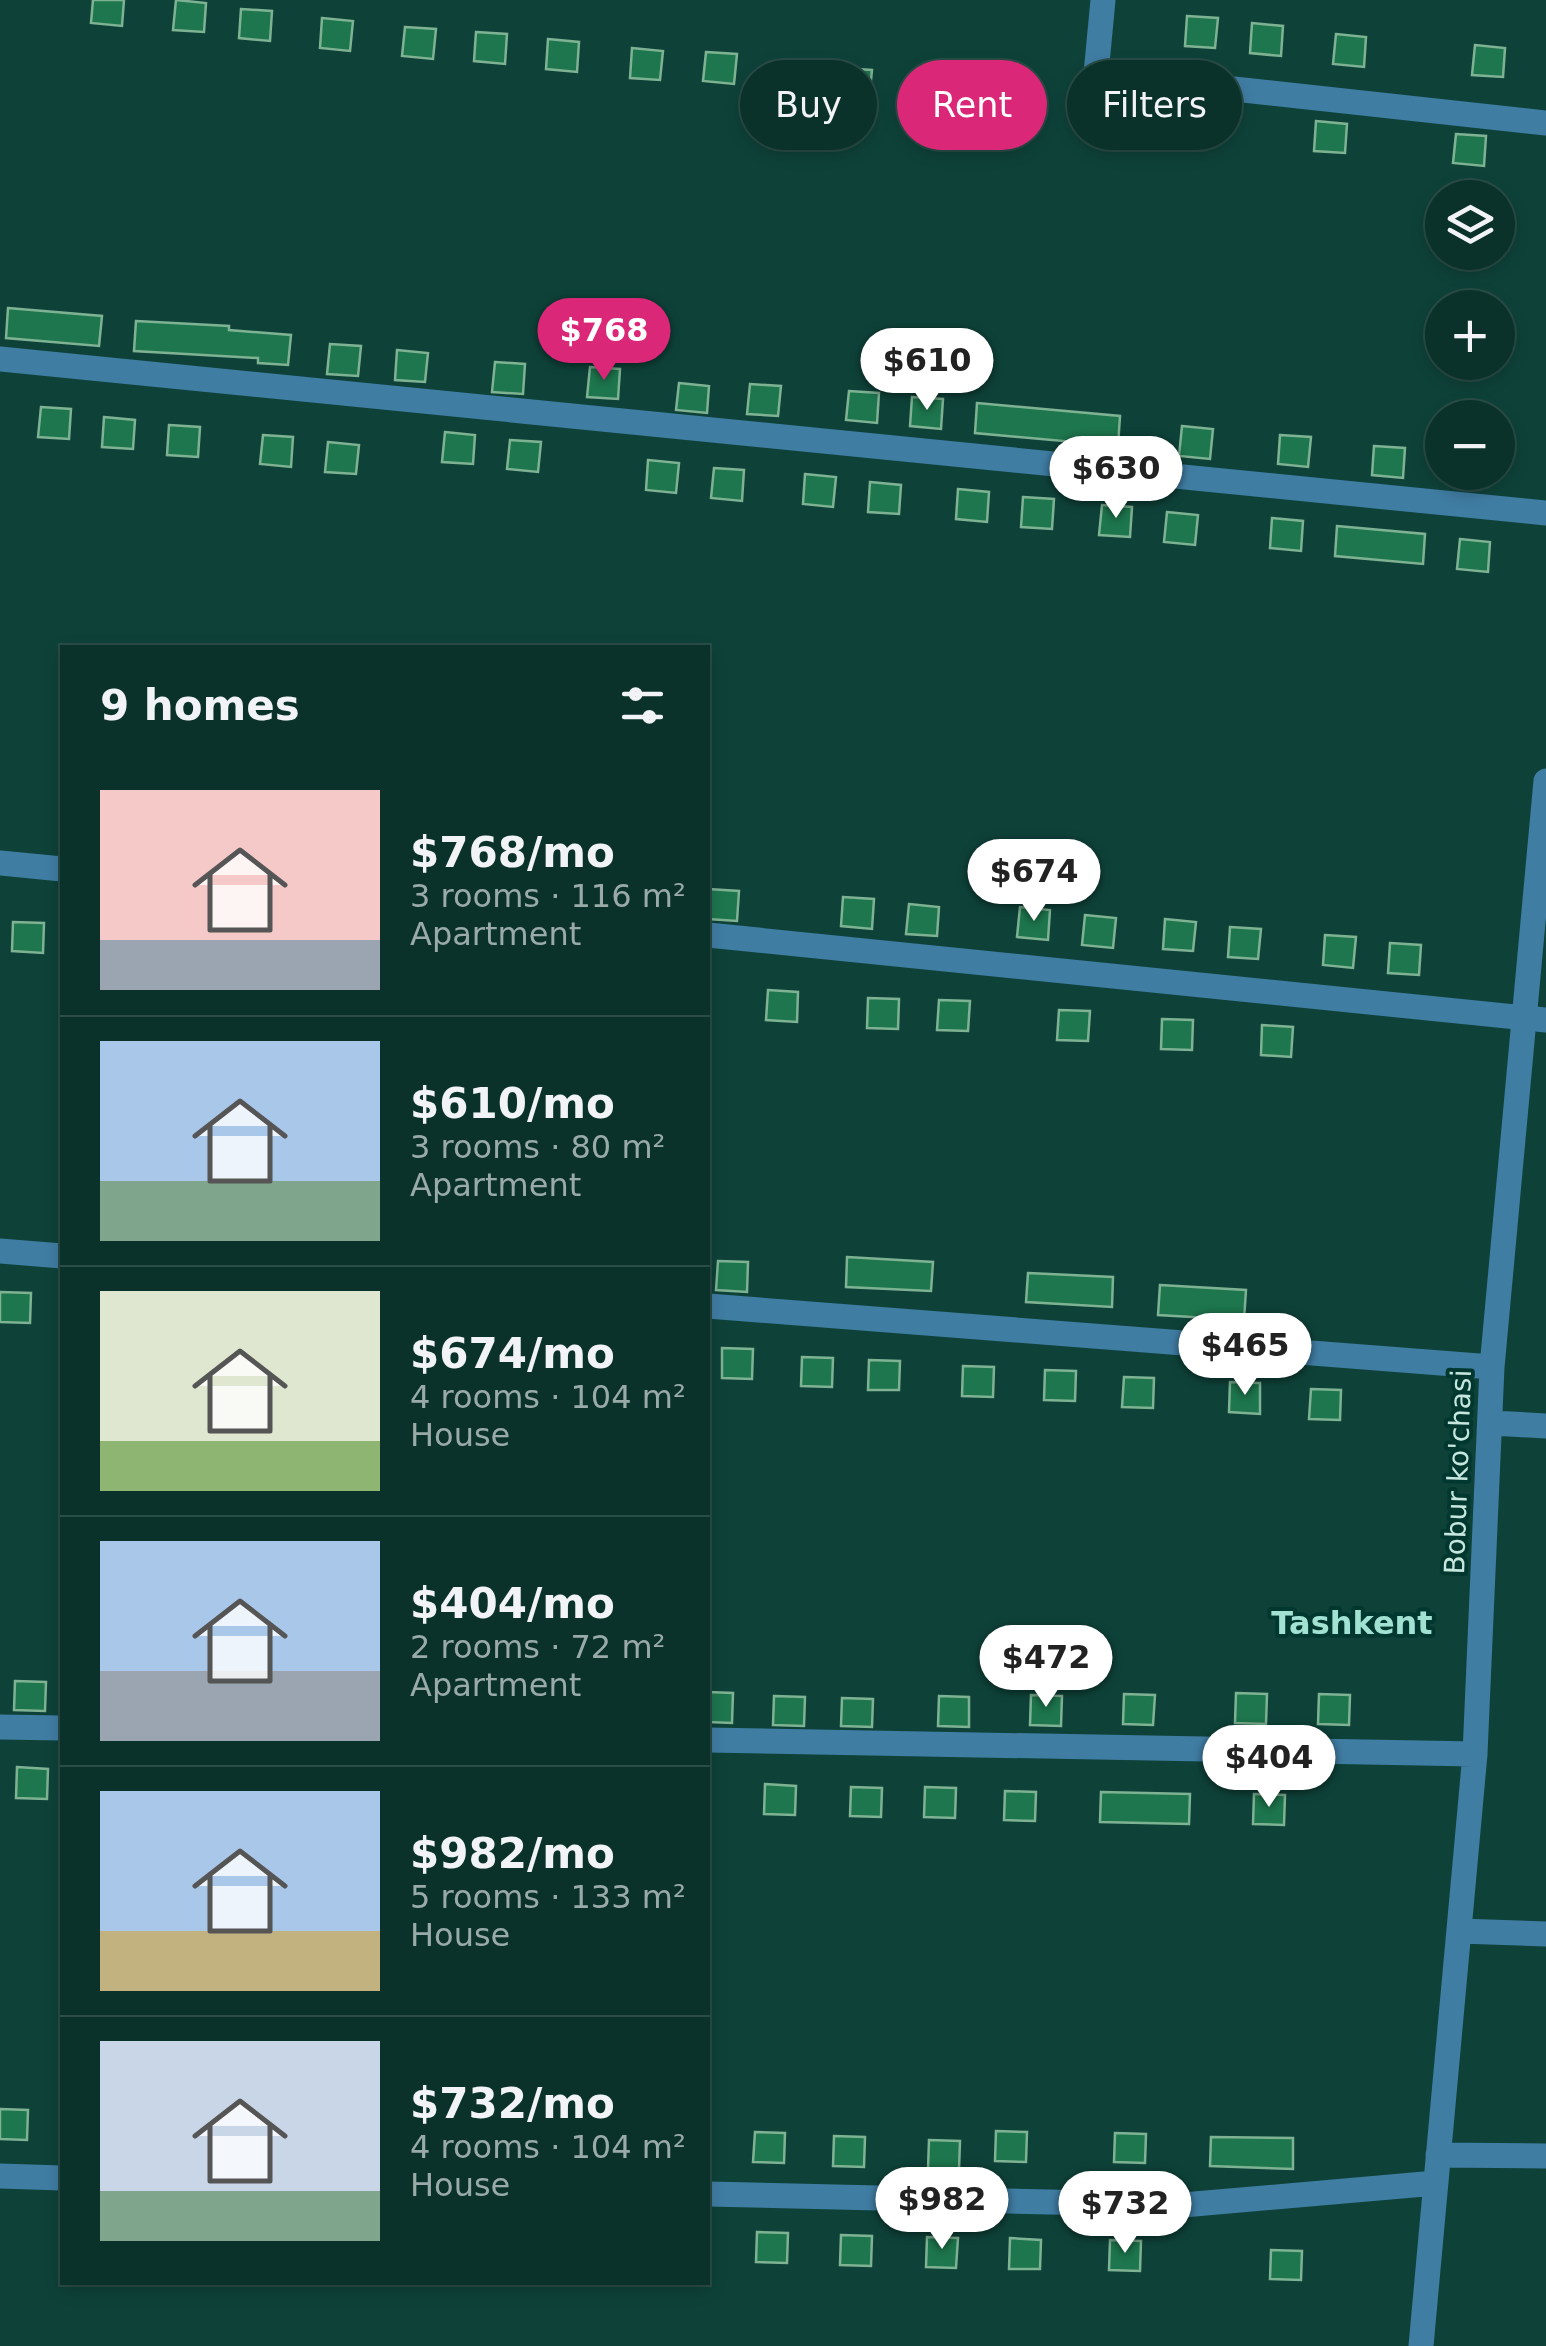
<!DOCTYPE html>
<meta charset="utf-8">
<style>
:root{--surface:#0a322b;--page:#183e37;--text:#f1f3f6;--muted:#99aaa9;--line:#2a4d47;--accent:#db2777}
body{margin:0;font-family:"DejaVu Sans",sans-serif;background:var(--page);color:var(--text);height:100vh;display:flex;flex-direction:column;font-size:38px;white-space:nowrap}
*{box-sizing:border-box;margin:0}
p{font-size:32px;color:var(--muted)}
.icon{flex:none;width:55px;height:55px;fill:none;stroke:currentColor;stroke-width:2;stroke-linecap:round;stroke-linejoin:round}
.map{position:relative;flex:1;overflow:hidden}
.sheet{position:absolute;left:60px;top:645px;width:650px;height:1640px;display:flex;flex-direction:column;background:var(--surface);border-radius:0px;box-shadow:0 5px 15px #0003,0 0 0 2px var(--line)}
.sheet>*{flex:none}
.top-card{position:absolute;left:740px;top:60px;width:655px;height:90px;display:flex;gap:20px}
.fabs{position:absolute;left:1425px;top:180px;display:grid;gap:20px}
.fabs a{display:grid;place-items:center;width:90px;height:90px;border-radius:50%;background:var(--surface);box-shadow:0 5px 15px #0003,0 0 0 2px var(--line);font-size:50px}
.price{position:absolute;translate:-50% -85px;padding:0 22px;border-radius:35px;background:#fff;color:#222;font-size:32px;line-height:65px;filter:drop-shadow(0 2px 5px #0008)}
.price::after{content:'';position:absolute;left:50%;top:60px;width:30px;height:22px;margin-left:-15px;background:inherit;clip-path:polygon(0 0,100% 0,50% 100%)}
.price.current{background:var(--accent);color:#fff}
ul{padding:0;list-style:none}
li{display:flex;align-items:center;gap:30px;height:250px;padding:0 40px}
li+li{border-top:2px solid var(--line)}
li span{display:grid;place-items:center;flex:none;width:280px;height:200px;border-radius:0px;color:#555}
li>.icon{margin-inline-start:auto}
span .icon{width:120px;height:120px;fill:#fffc;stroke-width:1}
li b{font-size:42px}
h2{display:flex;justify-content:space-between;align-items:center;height:120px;padding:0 40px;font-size:42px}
.tag{padding:0 35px;border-radius:45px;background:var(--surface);box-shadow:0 5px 15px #0003,0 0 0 2px var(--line);font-size:35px;line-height:90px}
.tag.current{background:var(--accent);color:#fff}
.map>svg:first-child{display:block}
.building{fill:#1d764d;stroke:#7eb293;stroke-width:2.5}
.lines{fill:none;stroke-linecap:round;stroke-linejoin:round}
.minor{stroke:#407da3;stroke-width:25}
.labels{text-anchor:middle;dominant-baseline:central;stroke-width:8;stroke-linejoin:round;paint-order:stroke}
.street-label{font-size:28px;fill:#c6e6de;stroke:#00382f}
.quarter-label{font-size:32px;font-weight:bold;fill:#a1e2d3;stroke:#00382f}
</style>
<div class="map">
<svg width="1546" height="2346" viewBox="0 0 1546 2346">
<rect width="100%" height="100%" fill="#0e4239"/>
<path class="building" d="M93,0H124L122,26L91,23Z
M176,0L206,3L204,32L173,30Z
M241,9L272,11L270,41L239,38Z
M1187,16L1218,18L1215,48L1185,46Z
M322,18L353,21L350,51L320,48Z
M1252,23L1283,26L1281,56L1250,53Z
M405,27L436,29L433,59L402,56Z
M476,32L507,34L505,64L474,61Z
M1336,34L1366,37L1364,67L1333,64Z
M548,39L579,42L577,72L546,69Z
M1475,45L1505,48L1503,77L1472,75Z
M632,48L663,51L660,80L630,78Z
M706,52L737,54L734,84L703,81Z
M772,62L803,64L800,94L769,92Z
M841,68L872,70L869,100L838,98Z
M918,77L949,79L947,109L916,107Z
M1012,90L1042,93L1040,123L1009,120Z
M1141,102L1223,111L1221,141L1138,132Z
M1316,121L1347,124L1345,153L1314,151Z
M1456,134L1486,136L1484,166L1453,163Z
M8,308L102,316L99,346L6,338Z
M136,321L229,326V330L291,335L288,365L258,363V358L134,351Z
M330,344L361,346L358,376L327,374Z
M397,350L428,353L425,382L395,380Z
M495,362L525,364L523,394L492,392Z
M590,367L620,369L618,399L587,397Z
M679,383L709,386L707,413L676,410Z
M750,384L781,386L778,416L747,414Z
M849,391L879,393L877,423L846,420Z
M912,397L943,399L941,429L910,426Z
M977,403L1120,416L1118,446L975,433Z
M41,407L71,409L69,439L38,437Z
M104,417L135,420L133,449L102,447Z
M169,425L200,427L198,457L167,455Z
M1182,426L1213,429L1210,459L1179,456Z
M445,432L475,435L473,464L442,462Z
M263,435L293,437L291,467L260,464Z
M1280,435L1311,437L1308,467L1278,464Z
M510,440L541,442L538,472L507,469Z
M328,442L359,445L356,474L325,472Z
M1374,446L1405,448L1403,478L1372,475Z
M648,460L679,463L676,493L646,490Z
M714,468L744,470L742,501L711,498Z
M805,474L836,477L833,507L803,504Z
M870,482L901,485L899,514L868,512Z
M958,489L989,492L987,522L956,519Z
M1023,497L1054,499L1052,529L1021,527Z
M1102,505L1132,507L1130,537L1099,535Z
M1167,512L1198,515L1195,545L1164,542Z
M1272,518L1303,521L1301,551L1270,548Z
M1337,526L1425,534L1423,564L1335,556Z
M1460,539L1490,542L1488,572L1457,569Z
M708,889L739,891L737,921L708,919Z
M843,897L874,899L872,929L841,926Z
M909,904L939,907L937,936L906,934Z
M1020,907L1050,910L1048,940L1017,937Z
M1085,915L1116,918L1113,948L1082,945Z
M1165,919L1196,922L1193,951L1163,949Z
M13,922L44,923L43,953L12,951Z
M1230,927L1261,929L1258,959L1228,957Z
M1325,935L1356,937L1353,968L1323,965Z
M1390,943L1421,945L1419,975L1388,973Z
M768,990L798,992L797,1022L766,1020Z
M868,998L899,999L898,1029L867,1028Z
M939,1000L970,1001L968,1031L937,1030Z
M1059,1010L1090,1011L1088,1041L1057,1040Z
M1162,1019L1193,1020L1192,1050L1161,1049Z
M1262,1025L1293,1027L1291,1057L1261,1055Z
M847,1257L933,1262L931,1291L846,1287Z
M718,1261L748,1262L747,1292L716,1290Z
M1028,1273L1113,1277L1112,1307L1026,1302Z
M1160,1285L1246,1290L1244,1320L1158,1315Z
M0,1292L31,1293L30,1323L0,1322Z
M722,1348L753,1349L752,1379L722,1378Z
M802,1357L833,1358L832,1387L801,1386Z
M869,1360L900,1361L899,1390H868Z
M963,1366L994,1367L993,1397L962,1396Z
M1045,1370L1076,1371L1075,1401L1044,1400Z
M1124,1377L1154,1378L1153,1408L1122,1407Z
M1230,1382L1260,1383V1414L1229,1412Z
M1311,1389L1341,1390L1340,1420L1309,1419Z
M15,1681L46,1682L45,1711L14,1710Z
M708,1692L733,1693L732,1723L708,1722Z
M1236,1693L1267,1694L1266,1724L1235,1723Z
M1124,1694L1155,1695L1153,1725L1123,1724Z
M1319,1694L1350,1695L1349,1725L1318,1724Z
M1031,1695L1062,1696L1061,1726L1030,1725Z
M774,1696L805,1697L804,1726L773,1725Z
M939,1696L969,1697V1727L938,1726Z
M842,1698L873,1699L872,1727L841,1726Z
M17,1767L48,1769L47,1799L16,1798Z
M765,1784L796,1786L795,1815L764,1814Z
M851,1787L882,1788L881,1817L850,1816Z
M925,1787L956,1788L955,1818L924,1817Z
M1005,1791L1036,1792L1035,1821L1004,1820Z
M1101,1792L1190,1794L1189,1824L1100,1822Z
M1254,1794L1285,1795L1284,1825L1253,1824Z
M0,2109L28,2110L27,2140L0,2139Z
M996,2131L1027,2132L1026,2162L995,2161Z
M755,2132L785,2133L784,2163L753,2162Z
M1115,2133L1146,2134L1145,2163L1114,2162Z
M834,2136L865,2137L864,2167L833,2166Z
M1211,2137L1293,2138V2169L1210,2166Z
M929,2140L960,2141L959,2170L928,2169Z
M757,2232L788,2233L787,2263L756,2262Z
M841,2235L872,2236L871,2266L840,2265Z
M927,2237L958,2238L956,2268L926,2267Z
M1010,2238L1041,2240L1040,2269H1009Z
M1110,2240L1141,2241L1140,2271L1109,2270Z
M1271,2250L1302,2251L1301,2280L1270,2279Z"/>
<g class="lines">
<path class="minor" d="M1103,0L1096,74L1546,123
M0,359L1546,513
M0,863L62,869
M708,935L1546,1020
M0,1251L62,1256
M708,1306L1492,1367
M1492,1423L1546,1426
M0,1727L62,1728
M708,1740L1475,1754
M1459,1931L1546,1934
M1438,2155L1546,2156
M0,2176L62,2178
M708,2194L1183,2205L1436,2183
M1421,2346L1475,1754L1492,1367L1546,781"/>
</g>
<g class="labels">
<g class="street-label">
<text transform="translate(1458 1472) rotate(-88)">Bobur ko'chasi</text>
</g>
<g class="quarter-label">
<text x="1352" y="1623">Tashkent</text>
</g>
</g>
</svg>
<div class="fabs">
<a><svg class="icon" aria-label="layers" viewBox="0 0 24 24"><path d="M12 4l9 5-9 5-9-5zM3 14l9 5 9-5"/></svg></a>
<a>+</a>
<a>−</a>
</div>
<b class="price current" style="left:604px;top:383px">$768</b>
<b class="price" style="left:927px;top:413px">$610</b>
<b class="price" style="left:1116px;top:521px">$630</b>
<b class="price" style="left:1034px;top:924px">$674</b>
<b class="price" style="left:1245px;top:1398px">$465</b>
<b class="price" style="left:1046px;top:1710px">$472</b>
<b class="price" style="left:1269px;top:1810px">$404</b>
<b class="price" style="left:942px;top:2252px">$982</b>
<b class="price" style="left:1125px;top:2256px">$732</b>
<div class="top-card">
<a class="tag">Buy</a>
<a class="tag current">Rent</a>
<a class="tag">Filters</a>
</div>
<section class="sheet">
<h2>9 homes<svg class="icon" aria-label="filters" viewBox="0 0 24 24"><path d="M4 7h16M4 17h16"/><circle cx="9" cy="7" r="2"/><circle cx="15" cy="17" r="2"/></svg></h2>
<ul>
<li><span style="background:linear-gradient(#f6c9c9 75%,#9aa5b1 0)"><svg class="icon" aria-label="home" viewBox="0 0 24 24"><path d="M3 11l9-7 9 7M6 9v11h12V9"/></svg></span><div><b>$768/mo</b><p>3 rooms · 116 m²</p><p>Apartment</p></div></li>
<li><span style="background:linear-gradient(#a9c7e8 70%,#7fa58c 0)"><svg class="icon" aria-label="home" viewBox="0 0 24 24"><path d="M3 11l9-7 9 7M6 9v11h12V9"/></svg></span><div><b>$610/mo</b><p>3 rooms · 80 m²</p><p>Apartment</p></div></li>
<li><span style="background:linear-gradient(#dfe7d0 75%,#8fb573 0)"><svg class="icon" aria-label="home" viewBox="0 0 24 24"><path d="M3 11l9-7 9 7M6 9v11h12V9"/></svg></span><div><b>$674/mo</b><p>4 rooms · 104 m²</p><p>House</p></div></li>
<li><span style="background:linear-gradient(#a9c7e8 65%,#9aa5b1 0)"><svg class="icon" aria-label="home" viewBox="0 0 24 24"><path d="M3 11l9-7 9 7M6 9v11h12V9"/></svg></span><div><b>$404/mo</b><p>2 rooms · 72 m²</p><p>Apartment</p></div></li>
<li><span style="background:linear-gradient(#a9c7e8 70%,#c2b280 0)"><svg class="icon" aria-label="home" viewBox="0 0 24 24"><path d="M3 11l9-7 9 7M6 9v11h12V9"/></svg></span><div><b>$982/mo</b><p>5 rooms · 133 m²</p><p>House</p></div></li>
<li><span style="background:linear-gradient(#c9d6e8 75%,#7fa58c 0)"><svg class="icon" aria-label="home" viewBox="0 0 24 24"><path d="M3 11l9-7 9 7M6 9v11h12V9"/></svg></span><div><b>$732/mo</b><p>4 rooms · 104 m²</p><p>House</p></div></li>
</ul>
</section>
</div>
